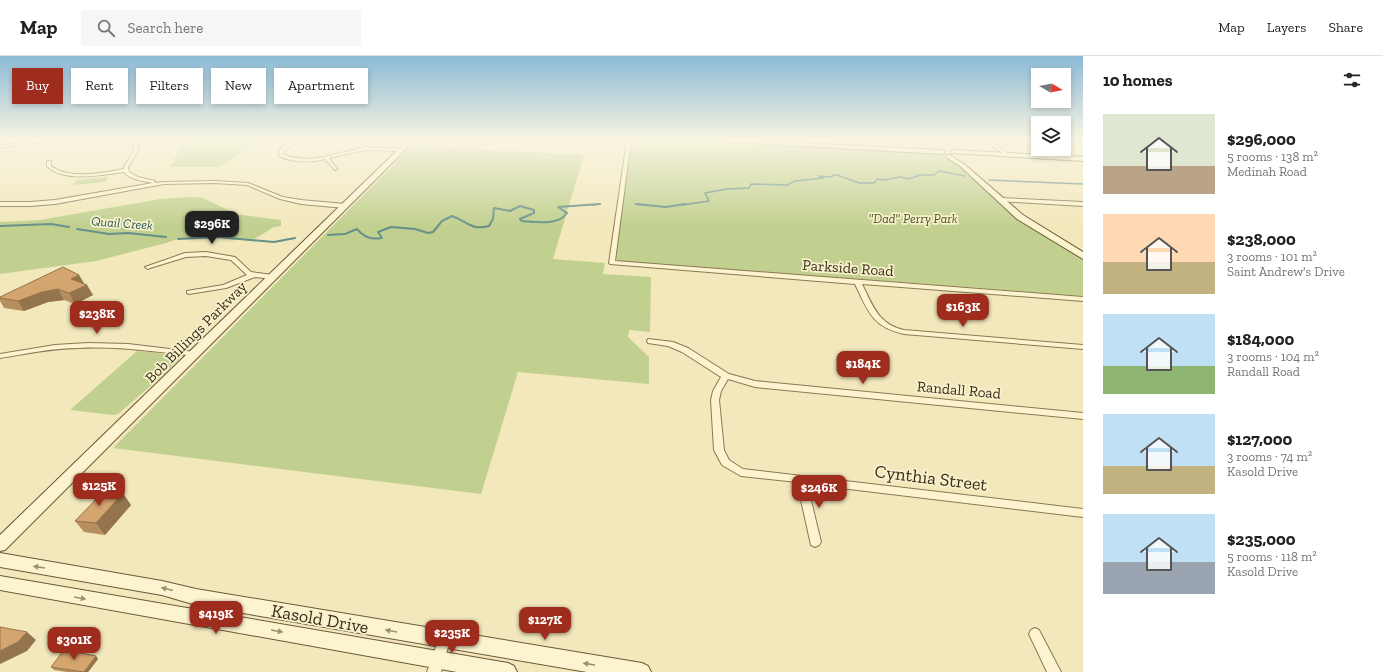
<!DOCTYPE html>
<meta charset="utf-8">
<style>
:root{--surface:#fff;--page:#f6f6f6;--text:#222;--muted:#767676;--line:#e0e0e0;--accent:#9f2d1e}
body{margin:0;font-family:"Zilla Slab",serif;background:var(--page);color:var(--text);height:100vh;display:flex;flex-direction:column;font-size:15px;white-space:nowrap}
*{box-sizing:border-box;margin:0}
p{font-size:13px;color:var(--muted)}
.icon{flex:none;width:22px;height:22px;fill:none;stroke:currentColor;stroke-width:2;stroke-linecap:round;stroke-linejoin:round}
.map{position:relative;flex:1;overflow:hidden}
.drawer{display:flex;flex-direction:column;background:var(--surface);width:300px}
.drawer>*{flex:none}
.hud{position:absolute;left:12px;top:12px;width:380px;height:36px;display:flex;gap:8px}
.needle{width:26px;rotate:99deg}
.controls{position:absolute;left:1031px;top:12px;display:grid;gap:8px}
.controls a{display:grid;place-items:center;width:40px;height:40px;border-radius:0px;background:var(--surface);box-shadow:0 2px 6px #0003;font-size:20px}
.price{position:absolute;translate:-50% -34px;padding:0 9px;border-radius:8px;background:var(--accent);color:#fff;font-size:13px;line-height:26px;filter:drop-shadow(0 1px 2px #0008)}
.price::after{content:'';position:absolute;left:50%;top:24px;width:12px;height:9px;margin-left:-6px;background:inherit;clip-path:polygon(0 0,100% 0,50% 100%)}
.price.active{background:#222;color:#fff}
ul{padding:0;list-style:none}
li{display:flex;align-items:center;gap:12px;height:100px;padding:0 20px}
li span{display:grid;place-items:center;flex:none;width:112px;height:80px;border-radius:0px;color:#555}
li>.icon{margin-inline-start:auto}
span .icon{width:48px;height:48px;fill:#fffc;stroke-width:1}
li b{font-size:17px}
h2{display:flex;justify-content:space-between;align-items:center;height:48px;padding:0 20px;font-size:17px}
.pill{padding:0 14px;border-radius:0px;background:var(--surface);box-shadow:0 2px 6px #0003;font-size:14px;line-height:36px}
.pill.active{background:var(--accent);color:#fff}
header{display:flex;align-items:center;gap:24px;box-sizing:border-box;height:56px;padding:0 20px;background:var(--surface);border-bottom:1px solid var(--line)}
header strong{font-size:19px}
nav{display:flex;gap:22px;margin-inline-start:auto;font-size:14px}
.search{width:280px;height:36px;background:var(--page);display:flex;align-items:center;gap:10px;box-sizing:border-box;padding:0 14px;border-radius:0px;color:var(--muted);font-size:15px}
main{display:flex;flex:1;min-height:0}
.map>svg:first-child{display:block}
.green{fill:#c1d08f}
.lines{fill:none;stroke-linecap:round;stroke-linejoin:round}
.stream-far1{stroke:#67908b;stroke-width:1.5}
.stream{stroke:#67908b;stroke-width:2}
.street-casing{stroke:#8b7854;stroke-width:2}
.secondary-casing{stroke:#6c5837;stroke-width:2}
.street{fill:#fcf4cf;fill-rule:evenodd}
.secondary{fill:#fcf4cf;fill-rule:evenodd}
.wall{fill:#b68e5f}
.shaded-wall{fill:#94744d}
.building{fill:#d4a56e;stroke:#94744d}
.oneway{fill:#9a9074}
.labels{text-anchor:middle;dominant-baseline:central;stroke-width:3.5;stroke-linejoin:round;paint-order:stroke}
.far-park-label{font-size:13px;font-style:italic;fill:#42571f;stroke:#f9f1cc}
.far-water-label{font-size:13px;font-style:italic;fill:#28575a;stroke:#f9f1cc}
.street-label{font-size:15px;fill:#382c1a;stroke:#f9f1cc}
.near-street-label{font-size:18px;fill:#382c1a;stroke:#f9f1cc}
</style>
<header>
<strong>Map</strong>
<div class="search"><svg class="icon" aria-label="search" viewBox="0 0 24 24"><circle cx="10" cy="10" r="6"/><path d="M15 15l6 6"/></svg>Search here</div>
<nav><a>Map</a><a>Layers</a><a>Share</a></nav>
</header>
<main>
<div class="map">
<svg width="1083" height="616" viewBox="0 0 1083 616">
<rect width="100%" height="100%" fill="#f2e8bc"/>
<path class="green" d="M182,84H264L219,111H170L181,91Z
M631,84H682L921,96L941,98L949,101L1012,157L1083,202V240L619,205L616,202Z
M412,90L584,99L553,203L605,207L603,218L651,221L650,276L629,274L628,281L649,301V328L518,316L481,438L113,392Z
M109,121L105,126L73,129L77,124Z
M190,141L203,142L236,158L281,164V170L274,171L251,185L217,181L178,183L166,187L96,205L0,218V166L40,164L160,143Z
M137,295L175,299L178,300L179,303L161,321L118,358L113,359L70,354Z"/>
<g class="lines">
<path class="stream-far1" d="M989,124L1083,128
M636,148L642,149
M592,149L600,148
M682,149L709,145L705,137L727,133L749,132L751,128L787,129L795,125L824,122L818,120L832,121L833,119H837L859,127H874L877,123L884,124L900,121L909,123L920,119H934L939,115L965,120"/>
<path class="stream" d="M636,148L666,151L685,148
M0,170L51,168L69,171
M77,173L109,178L128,177L166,181
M328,179L345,178L357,173C364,181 371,184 382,182L378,176L391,171L415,173L428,177L433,176L442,165L452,160C467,165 471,175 489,170L493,163L494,152L510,155L520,150L534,154V157L520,163L522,165C536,166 558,170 567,157L558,151L600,148
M178,183L217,181L274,186L295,182"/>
<g class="street-casing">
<path id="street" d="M42,84H57L0,92V90Z
M126,84C133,84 136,86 139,93L128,111L129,116L138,121L155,125V126L154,127L164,126L215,125L248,127L283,141L301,144L345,148L348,150L345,152L301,148L280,143L247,129L215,127L164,128L55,148L30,150H0V146H30L55,144L153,127C144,125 130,124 124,116C102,119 64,127 47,110V105H51V110C70,124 102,117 124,113V111L135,93L133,89Z
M294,84H300L284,95L283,98C309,110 337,96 363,92L366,84H370L367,92H393L404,94L402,95L365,94L329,102L337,113L335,114L325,103C309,107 294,107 279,100L280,93Z
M502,84H507L504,86Z
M558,84H562L559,87L557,86Z
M627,84H631L615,205L1083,241V245L862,228C873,250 878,268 904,274L1083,289V293L904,278C872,271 868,255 855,228L610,208L609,207Z
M1076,84L1083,85V88Z
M989,85L1017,87L1019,88L1017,89L995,88L1010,99V100L1008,101L989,87Z
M1000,142L1083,146V150L998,145L997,144Z
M206,196L235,201L251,216L273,219L276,221L273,223L255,221L226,232L189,238L187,237V235L223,229L247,219L231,204L206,200L186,201L150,212L148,213L145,211L185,197Z
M648,283L673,286L688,292L729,318L755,325L1083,357V363L755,331L728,323L721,335L719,344L724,394L729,404L743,413L1083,453V461L807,428L821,486L819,489L815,491L811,489L797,426L741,420L722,409L714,394L711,344L713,335L721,321L682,296L668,290L648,287L647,285Z
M88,287L128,288L195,296L199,298L195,300C157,296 118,290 79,292C52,292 26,298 0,302V298L55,289Z
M1035,572L1039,574L1061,616H1047L1029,578L1031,574Z
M444,578L448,580L450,584L441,616H427L440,580Z"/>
</g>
<g class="secondary-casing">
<path id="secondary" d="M408,84H415L5,494L0,495V479Z
M698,84H744L942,94L945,96L942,98Z
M953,94L1083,101V105L951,97V95Z
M946,99H950L964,108L1023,159L1083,196V203L1017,163L960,110L946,101Z
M0,497L162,525L196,533L642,607L648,610L651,616H587L196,549L162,539L0,511Z
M0,520L508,607L514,610L517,616H457L0,534Z"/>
</g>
<use href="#street" class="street"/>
<use href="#secondary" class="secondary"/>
</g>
<path class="wall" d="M79,219L84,228L93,239L75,248L64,244L48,246L24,255L4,252L0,245V241Z
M131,449L105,479L84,476L75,465Z
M96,600L98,603L88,616H67L54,614L51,611Z"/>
<path class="shaded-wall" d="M79,219L85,229L71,223Z
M87,229L93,239L75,248L69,237Z
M58,233L64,244L48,246L24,255L18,245L42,236Z
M123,437L131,449L105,479L96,467Z
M27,576L36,584L27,595L0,608V595Z
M96,600L98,603L88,616H84Z"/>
<path class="building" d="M63,211L79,219L71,223L87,229L69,237L58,233L42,236L18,245L0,242V241Z
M104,435L123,437L96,467L75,465Z
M0,571L27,576L18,586L0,595Z
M64,594L96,600L84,616L51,611Z"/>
<defs><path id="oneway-solid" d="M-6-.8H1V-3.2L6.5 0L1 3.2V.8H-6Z"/></defs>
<g class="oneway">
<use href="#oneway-solid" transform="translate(39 511) rotate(-171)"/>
<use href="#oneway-solid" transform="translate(167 533) rotate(-166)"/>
<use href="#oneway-solid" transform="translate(80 542) rotate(10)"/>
<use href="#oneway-solid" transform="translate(277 575) rotate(10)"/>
<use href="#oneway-solid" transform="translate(391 575) rotate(-170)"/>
<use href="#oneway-solid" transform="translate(589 608) rotate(-171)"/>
</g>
<linearGradient id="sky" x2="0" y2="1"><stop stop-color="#8bbad6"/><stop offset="0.49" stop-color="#f9f5e1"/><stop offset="1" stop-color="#f9f5e1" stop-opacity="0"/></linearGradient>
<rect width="1083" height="171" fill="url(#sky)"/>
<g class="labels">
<g class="far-park-label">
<text x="913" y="162">"Dad" Perry Park</text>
</g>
<g class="far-water-label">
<text transform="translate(122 167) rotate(4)">Quail Creek</text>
</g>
<g class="street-label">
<text transform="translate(848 212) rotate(4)">Parkside Road</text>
<text transform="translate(196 276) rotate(-45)">Bob Billings Parkway</text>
<text transform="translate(959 334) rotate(5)">Randall Road</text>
</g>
<g class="near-street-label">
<text transform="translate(931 422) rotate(7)">Cynthia Street</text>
<text transform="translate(320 563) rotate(10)">Kasold Drive</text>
</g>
</g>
</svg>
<div class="controls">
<a><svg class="needle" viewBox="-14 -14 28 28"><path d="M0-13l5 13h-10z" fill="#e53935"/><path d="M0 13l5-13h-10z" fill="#767676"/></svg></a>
<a><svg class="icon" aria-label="layers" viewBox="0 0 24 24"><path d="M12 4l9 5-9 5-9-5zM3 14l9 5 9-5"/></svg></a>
</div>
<b class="price active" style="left:212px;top:189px">$296K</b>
<b class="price" style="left:963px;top:272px">$163K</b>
<b class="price" style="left:97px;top:279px">$238K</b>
<b class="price" style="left:863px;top:329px">$184K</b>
<b class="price" style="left:99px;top:451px">$125K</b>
<b class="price" style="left:819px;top:453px">$246K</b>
<b class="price" style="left:216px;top:579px">$419K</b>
<b class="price" style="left:545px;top:585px">$127K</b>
<b class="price" style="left:452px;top:598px">$235K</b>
<b class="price" style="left:74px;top:605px">$301K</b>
<div class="hud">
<a class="pill active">Buy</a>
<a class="pill">Rent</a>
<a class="pill">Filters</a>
<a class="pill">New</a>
<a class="pill">Apartment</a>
</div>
</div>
<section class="drawer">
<h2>10 homes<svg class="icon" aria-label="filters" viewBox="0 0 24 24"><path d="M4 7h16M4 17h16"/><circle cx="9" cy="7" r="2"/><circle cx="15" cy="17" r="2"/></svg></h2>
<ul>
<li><span style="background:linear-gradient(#dfe7d0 65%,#b9a48a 0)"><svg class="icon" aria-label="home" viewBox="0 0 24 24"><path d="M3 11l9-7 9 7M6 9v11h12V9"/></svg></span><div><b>$296,000</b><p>5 rooms · 138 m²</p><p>Medinah Road</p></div></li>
<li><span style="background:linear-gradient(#ffd9b3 60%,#c2b280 0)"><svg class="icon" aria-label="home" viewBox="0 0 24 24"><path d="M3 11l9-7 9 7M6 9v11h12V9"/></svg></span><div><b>$238,000</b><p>3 rooms · 101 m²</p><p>Saint Andrew's Drive</p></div></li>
<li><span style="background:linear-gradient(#bfe0f5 65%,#8fb573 0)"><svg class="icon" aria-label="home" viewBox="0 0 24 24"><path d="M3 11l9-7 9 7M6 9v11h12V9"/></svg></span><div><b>$184,000</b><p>3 rooms · 104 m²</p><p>Randall Road</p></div></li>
<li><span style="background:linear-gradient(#bfe0f5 65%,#c2b280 0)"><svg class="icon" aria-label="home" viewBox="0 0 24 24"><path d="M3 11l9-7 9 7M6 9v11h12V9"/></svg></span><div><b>$127,000</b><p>3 rooms · 74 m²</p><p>Kasold Drive</p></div></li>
<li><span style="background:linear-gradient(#bfe0f5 60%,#9aa5b1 0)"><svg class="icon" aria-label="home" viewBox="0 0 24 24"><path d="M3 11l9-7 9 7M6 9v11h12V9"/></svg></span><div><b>$235,000</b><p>5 rooms · 118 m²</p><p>Kasold Drive</p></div></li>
</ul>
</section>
</main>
